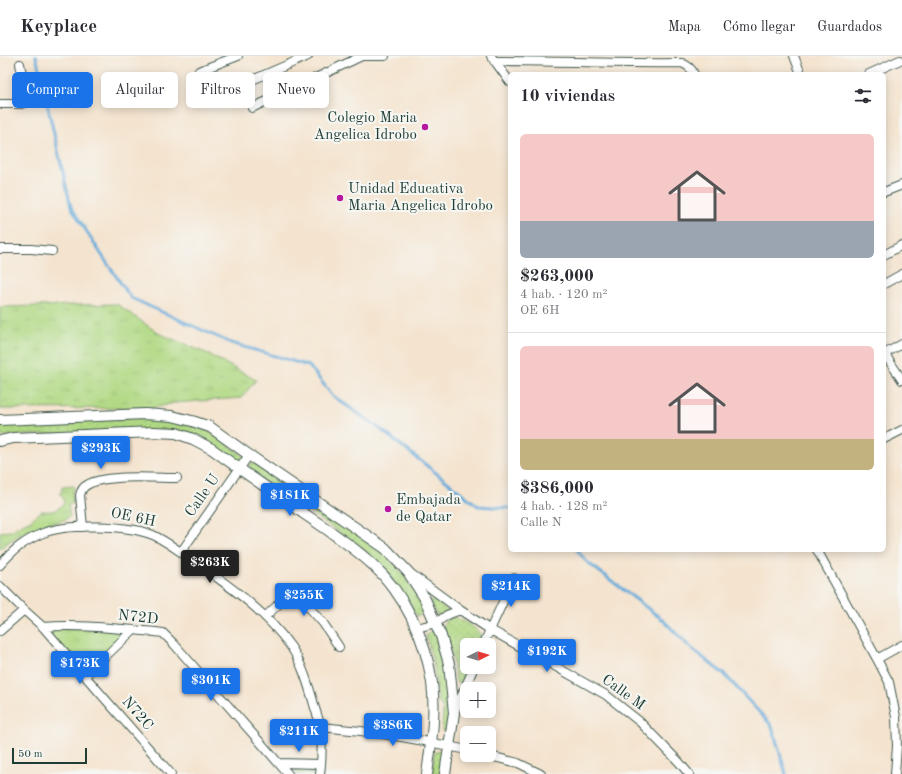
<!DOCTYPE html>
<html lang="es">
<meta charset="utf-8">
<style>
:root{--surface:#fff;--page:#f7f7f7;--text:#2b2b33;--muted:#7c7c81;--line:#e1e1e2;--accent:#1a73e8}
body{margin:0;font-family:"Old Standard TT",serif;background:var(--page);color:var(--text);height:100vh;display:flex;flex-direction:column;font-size:15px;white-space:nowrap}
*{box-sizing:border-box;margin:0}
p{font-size:13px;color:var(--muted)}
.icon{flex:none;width:22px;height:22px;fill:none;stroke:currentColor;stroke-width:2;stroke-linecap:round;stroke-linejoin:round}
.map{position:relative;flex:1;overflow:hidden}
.details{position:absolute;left:508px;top:16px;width:378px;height:480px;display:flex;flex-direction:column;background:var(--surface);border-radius:6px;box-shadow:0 2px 10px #0003}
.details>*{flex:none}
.hud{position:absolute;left:12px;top:16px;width:380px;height:36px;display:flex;gap:8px}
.needle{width:26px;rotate:85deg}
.controls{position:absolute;left:460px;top:582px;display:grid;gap:8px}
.controls a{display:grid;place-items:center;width:36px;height:36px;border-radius:6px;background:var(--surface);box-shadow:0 2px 10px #0003;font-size:20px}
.scale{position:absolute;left:12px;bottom:10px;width:75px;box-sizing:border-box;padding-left:4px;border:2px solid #1f3d34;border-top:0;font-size:11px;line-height:14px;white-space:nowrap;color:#1f3d34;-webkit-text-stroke:3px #f6f6f2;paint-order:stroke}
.price{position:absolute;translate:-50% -34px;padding:0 9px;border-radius:4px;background:var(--accent);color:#fff;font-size:13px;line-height:26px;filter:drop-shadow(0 1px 2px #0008)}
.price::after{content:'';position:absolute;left:50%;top:24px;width:12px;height:9px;margin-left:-6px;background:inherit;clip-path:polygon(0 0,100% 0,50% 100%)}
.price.selected{background:#222;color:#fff}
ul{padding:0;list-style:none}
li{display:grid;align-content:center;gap:8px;height:212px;padding:0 12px}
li+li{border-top:1px solid var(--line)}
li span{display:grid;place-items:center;height:124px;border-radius:6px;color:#555}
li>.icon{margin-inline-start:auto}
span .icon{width:72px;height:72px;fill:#fffc;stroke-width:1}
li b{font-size:17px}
h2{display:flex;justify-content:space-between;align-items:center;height:48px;padding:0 12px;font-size:17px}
.chip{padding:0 14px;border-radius:6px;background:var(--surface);box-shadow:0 2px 10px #0003;font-size:14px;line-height:36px}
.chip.selected{background:var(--accent);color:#fff}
header{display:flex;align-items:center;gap:24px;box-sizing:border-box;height:56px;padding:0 20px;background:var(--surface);border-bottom:1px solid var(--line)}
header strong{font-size:19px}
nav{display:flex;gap:22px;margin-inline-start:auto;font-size:14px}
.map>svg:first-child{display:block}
.grass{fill:url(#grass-dots);stroke:#688b5c}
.park{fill:url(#park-tufts);stroke:#688b5c}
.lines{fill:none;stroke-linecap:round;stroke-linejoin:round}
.stream{stroke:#64aada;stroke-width:3}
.minor-casing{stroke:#3f564b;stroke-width:10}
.tertiary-casing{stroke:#3f564b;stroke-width:12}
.minor{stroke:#fff;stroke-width:8}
.tertiary{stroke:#fff;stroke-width:10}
.poi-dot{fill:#b5179e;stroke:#f6f6f2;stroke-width:1.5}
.labels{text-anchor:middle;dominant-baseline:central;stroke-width:4;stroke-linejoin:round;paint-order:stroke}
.poi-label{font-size:15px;fill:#1f3d34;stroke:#f6f6f2;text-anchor:start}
.street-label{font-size:15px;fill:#1f3d34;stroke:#f6f6f2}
</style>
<header>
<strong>Keyplace</strong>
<nav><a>Mapa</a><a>Cómo llegar</a><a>Guardados</a></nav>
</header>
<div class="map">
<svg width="902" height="718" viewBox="0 0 902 718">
<defs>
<pattern id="grass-dots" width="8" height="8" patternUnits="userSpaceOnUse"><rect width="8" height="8" fill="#b1d984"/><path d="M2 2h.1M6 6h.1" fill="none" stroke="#98bb73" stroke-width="1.8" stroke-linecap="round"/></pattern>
<pattern id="park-tufts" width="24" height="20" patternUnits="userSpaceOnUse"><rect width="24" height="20" fill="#b1d984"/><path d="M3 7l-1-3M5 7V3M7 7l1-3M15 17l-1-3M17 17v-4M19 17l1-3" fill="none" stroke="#98bb73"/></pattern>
</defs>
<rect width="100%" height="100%" fill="#f6f6f2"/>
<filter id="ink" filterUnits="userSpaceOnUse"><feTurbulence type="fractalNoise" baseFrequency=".025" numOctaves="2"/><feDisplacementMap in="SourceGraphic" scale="8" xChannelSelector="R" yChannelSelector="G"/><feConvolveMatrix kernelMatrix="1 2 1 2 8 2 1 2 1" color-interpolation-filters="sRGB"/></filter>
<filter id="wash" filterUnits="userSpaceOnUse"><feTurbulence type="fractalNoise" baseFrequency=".012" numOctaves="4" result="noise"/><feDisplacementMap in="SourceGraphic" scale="16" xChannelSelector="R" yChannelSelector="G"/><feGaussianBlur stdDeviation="0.9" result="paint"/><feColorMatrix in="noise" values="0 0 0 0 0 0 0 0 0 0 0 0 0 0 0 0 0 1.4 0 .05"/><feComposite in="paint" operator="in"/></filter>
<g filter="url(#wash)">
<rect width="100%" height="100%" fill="#f4e4cf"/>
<path class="grass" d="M144,361L171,363L209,375L244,400L239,407L179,374L0,380V368Z
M253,406L366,483L388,501L407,523L426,556L417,560L403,538L386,516L363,493L247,413Z
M434,544L449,555L438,561L430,545Z
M452,561C461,563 477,571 481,580L477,589H467V611H468L463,626L456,627L452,601L443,571L446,564Z
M435,573C444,606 451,640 447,675H442L443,652L438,645L434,611L426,579Z
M440,694L443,699L441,718H432L434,697Z
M298,713H312L316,718H294Z"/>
<path class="park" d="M117,248L158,277L206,297L256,324L241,342L174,347L154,352L0,353V251Z
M74,430V434L72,436L73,448H68L70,460C62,467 54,466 44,469C28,474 12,482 0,493V476L11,475L20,469L29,465L42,455C55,456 56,455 65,446L60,437L62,434V431Z
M43,571L133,574L85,620Z"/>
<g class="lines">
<path class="stream" d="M36,0L71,151L105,204L131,242L231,287L309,310L333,340L379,372L478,450L510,452
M577,494L587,506L663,564L692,593L725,619L772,670L786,718"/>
</g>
</g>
<g filter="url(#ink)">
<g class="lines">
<g class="minor-casing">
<path id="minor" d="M358,0H385
M491,0L510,26
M794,0L801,18
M494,5C557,5 620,8 682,7C688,10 691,12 694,18
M199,15L238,0
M869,18L900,4
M243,28L308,0
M0,48H21L26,46L27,42L20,8
M252,52L362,0
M884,136L902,129
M0,193H31L52,195
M884,199L902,189
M884,228L902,218
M884,297L902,324
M884,298L902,288
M884,383L902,374
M83,471L80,439C81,435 83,431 87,429C104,418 155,422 177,422
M817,494L877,603L889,626L896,661L897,690L895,718
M181,496L249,399
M0,509C13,494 24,485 43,477C68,467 128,469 153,479C168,486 180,496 194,505C229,530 266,555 291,591C303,609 309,631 315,652C317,659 320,666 321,673C322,688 322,703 320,718
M410,517L460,554L489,573L606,639L640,666L679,706L689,718
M0,530L24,554L43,571L85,620L171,718
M265,561L287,540H299L323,567L339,591
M43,571C81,568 118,573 155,576L163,577L174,588L288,718
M417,572L436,567L447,559L460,554
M0,575L24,554
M483,589L514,522
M877,603L902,589
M85,620L133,574
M454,657L474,611
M321,671C370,675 419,683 467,694
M486,699L518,707L541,718
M278,707L321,708"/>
</g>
<g class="tertiary-casing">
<path id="tertiary" d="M0,364L145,358L172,360L192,365L210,371L249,399L385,492L408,516L424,541L441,580L449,608L454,657L445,718
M0,385L13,382L154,376L176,377L193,383L212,393C242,415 273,436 303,457C327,473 351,489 372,508C405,538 426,584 432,627C436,657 431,688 427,718"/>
</g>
<use href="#minor" class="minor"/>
<use href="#tertiary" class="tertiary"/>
</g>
</g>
<g class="poi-dot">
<circle cx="425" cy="71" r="4"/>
<circle cx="340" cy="142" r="4"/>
<circle cx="388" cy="453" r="4"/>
</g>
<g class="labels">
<g class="poi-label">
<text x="417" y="62" text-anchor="end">Colegio Maria<tspan x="417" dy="17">Angelica Idrobo</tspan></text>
<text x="348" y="133">Unidad Educativa<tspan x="348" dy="17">Maria Angelica Idrobo</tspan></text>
<text x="396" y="444">Embajada<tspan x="396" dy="17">de Qatar</tspan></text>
</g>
<g class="street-label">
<text transform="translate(203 440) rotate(-55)">Calle U</text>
<text transform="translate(133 462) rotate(12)">OE 6H</text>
<text transform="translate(138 562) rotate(6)">N72D</text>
<text transform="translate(623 637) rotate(36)">Calle M</text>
<text transform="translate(137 658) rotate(49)">N72C</text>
</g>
</g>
</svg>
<div class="controls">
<a><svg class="needle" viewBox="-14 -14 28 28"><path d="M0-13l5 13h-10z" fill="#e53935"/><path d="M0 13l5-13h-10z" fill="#7c7c81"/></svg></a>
<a>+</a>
<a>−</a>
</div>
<div class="scale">50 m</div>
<b class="price" style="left:101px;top:414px">$293K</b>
<b class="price" style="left:290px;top:461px">$181K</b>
<b class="price selected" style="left:210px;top:528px">$263K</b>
<b class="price" style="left:511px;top:552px">$214K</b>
<b class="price" style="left:304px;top:561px">$255K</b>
<b class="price" style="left:547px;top:617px">$192K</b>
<b class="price" style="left:80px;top:629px">$173K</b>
<b class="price" style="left:211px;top:646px">$301K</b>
<b class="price" style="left:393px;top:691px">$386K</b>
<b class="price" style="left:299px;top:697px">$211K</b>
<div class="hud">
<a class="chip selected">Comprar</a>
<a class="chip">Alquilar</a>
<a class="chip">Filtros</a>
<a class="chip">Nuevo</a>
</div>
<section class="details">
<h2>10 viviendas<svg class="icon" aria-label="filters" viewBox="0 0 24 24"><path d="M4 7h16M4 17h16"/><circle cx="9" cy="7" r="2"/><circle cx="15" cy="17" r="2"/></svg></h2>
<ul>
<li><span style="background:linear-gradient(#f6c9c9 70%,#9aa5b1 0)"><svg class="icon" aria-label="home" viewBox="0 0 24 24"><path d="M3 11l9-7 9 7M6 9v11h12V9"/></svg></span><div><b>$263,000</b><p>4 hab. · 120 m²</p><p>OE 6H</p></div></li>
<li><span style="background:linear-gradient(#f6c9c9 75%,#c2b280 0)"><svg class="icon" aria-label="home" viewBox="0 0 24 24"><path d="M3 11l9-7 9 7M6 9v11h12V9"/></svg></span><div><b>$386,000</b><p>4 hab. · 128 m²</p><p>Calle N</p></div></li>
</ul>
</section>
</div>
